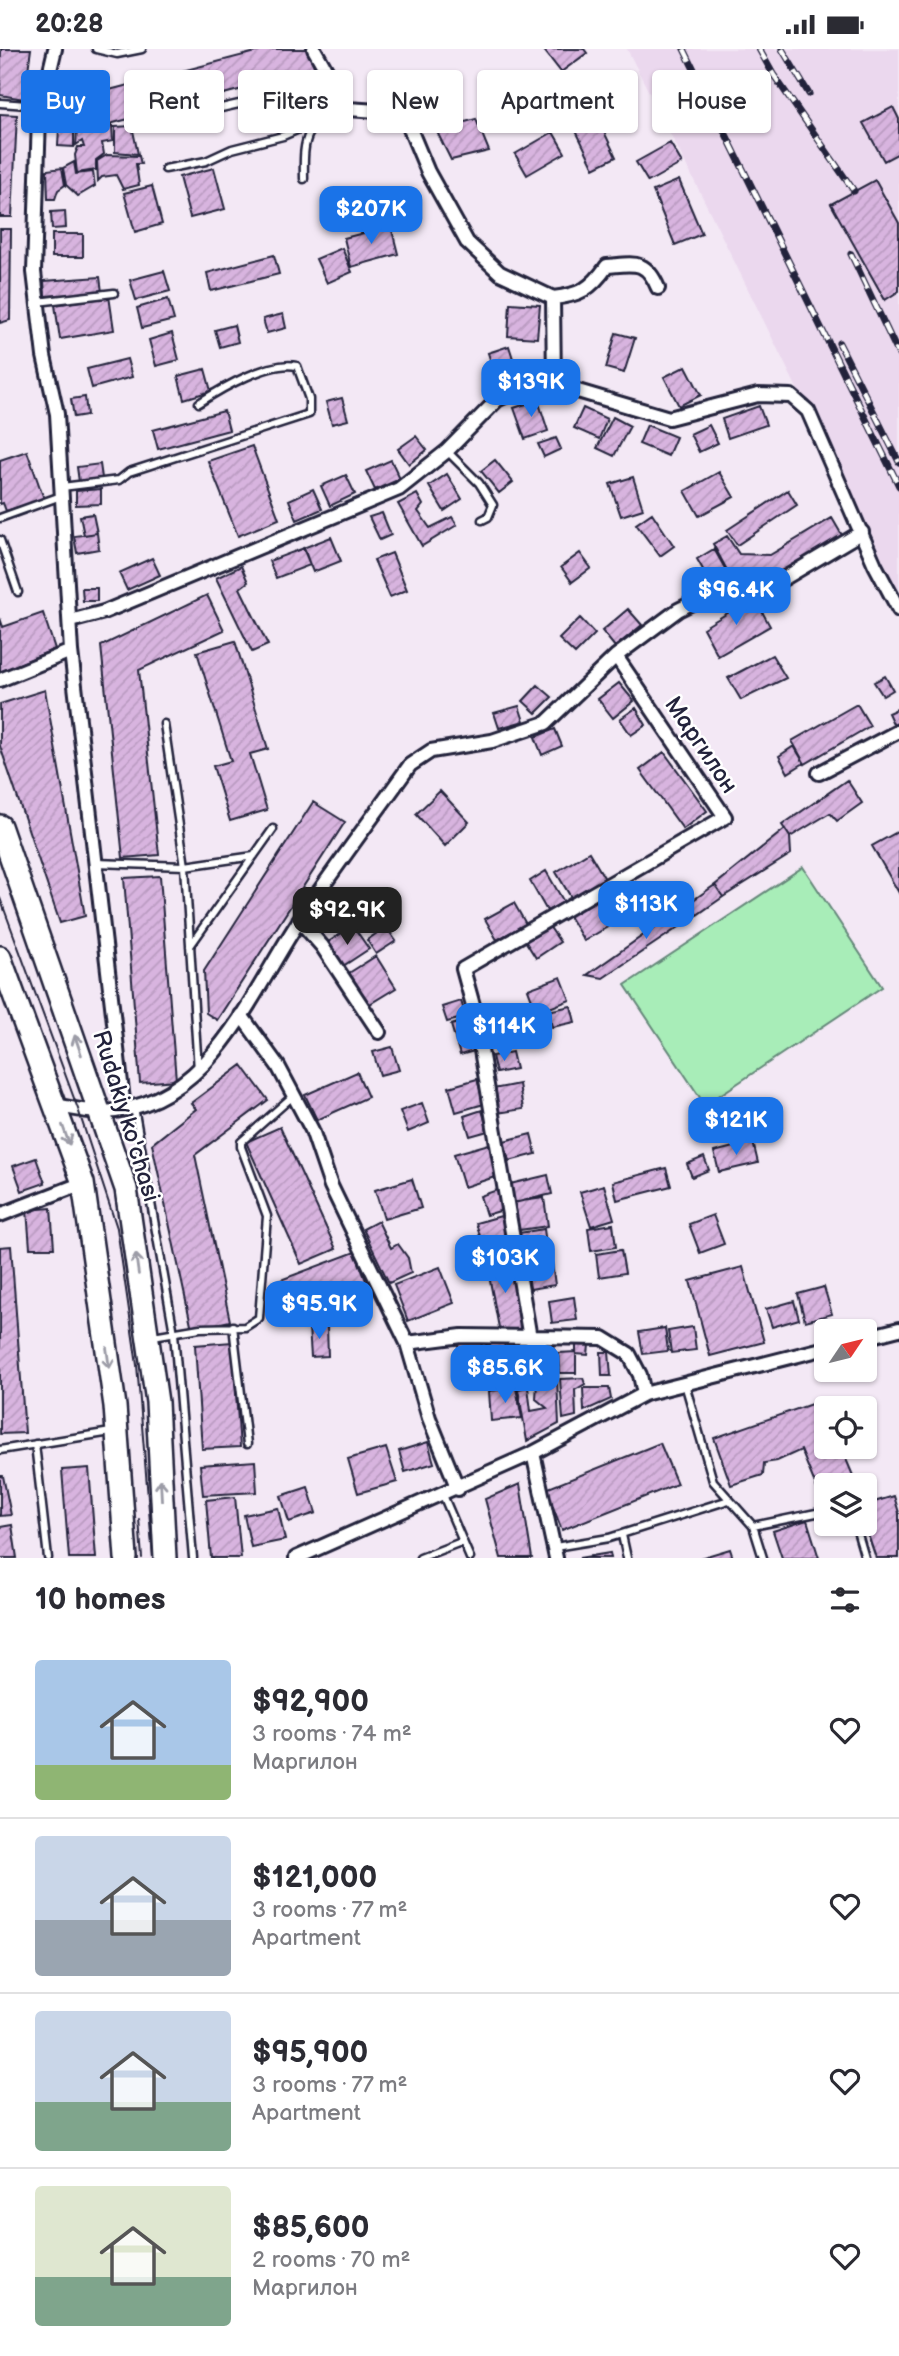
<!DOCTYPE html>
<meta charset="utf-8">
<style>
:root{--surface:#fff;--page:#f2f2f3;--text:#2b2b33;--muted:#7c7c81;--line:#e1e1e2;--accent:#1a73e8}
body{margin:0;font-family:"Balsamiq Sans",sans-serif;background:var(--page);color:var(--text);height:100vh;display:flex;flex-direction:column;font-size:26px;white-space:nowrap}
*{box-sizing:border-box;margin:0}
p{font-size:23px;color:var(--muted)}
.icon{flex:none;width:38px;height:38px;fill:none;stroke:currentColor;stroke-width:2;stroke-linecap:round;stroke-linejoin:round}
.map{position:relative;height:1509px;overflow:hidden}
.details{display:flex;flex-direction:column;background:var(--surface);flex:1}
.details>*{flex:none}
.hud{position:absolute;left:21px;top:21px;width:858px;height:63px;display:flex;gap:14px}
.needle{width:46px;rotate:55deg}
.controls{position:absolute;left:814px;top:1270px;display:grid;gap:14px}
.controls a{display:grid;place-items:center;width:63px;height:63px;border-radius:7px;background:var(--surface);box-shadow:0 2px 5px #0004;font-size:35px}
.price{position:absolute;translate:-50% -60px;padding:0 16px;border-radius:14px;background:var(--accent);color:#fff;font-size:23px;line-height:46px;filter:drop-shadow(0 2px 4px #0008)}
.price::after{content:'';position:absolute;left:50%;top:42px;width:21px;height:16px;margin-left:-10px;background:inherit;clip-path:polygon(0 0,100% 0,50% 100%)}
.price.on{background:#222;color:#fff}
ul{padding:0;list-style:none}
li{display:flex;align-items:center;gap:21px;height:175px;padding:0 35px}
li+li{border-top:2px solid var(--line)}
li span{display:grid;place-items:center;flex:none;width:196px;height:140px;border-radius:7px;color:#555}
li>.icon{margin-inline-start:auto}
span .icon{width:84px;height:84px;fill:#fffc;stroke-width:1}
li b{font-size:30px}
h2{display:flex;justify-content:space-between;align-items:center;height:84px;padding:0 35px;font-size:30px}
.tag{padding:0 24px;border-radius:7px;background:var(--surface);box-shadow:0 2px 5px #0004;font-size:24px;line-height:63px}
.tag.on{background:var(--accent);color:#fff}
.status{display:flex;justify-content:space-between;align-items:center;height:49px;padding:0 35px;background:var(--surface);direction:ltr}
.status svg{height:19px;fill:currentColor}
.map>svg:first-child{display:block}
.built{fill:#ebd8ee}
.green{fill:#a8edb8;stroke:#65887a;stroke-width:2}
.building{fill:url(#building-hatch);stroke:#22223b;stroke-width:2}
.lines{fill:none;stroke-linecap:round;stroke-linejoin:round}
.lane-casing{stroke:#22223b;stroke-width:11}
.street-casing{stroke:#22223b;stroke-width:18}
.primary-casing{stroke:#22223b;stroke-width:26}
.lane{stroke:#fff;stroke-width:6}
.street{stroke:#fff;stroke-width:12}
.primary{stroke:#fff;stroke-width:21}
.tram{stroke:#22223b;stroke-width:2}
.rail-casing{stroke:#22223b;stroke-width:7}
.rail{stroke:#fff;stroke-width:4.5;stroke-dasharray:13;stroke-linecap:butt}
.oneway{stroke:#9c9ca7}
.labels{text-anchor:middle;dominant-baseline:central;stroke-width:5;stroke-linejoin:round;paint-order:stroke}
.street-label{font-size:24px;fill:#22223b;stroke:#fff}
</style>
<div class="status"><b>20:28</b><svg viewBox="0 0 49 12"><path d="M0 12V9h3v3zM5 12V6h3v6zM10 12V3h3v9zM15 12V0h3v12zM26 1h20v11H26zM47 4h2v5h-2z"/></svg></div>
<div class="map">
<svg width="899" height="1509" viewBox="0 0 899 1509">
<defs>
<pattern id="building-hatch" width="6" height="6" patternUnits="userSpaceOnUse" patternTransform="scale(1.75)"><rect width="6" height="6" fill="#d8b4df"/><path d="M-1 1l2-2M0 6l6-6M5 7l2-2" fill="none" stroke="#b99ac0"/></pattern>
</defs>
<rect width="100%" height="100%" fill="#f3e8f5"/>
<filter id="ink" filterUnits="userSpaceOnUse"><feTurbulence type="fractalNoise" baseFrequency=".0143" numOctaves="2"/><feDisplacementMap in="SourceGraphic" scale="14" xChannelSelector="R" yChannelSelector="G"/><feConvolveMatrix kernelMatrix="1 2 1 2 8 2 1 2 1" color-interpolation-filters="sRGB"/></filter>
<g filter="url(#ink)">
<path class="built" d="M627,0H899V546L702,147Z"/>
<path class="green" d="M803,818L882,938L705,1056L625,936Z"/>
<path class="building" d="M1,0H31L24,50L0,46Z
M267,0H309L315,21L98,78L90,46Z
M543,0H584L587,4L561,23Z
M54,30L75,32L71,50L75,53L81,78L51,76Z
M584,40L616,108L594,119L561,51Z
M893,58L899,70V104L884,112L863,74Z
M0,65L17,66L12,168H0Z
M476,70L489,102L451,111L436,81Z
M112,76L113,92L102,94L104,105L96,111V121L77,124L75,106L78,98H84L82,92L76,96L77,80L88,81Z
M132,77L138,105L115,103V78Z
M59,79H74V98L58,97Z
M553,83L565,104L527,126L515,105Z
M670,94L682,114L648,133L636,113Z
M107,106L139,107L141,115H136L139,136L123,140L116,126L102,128L98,132L97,112Z
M74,113L76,125L93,123L95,137L78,147L66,136L63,119Z
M62,119L65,136L58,141L55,150H48L47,121Z
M214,119L225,160L190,169L179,128Z
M679,131L702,185L675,196L653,142Z
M875,131L899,174V242L885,251L831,155Z
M152,137L162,175L135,183L124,144Z
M65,162L66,179L52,180L51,163Z
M391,177L398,205L351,218L344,189Z
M0,180H11L10,271L0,274Z
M52,185H83V208H52Z
M342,199L352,223L327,234L316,210Z
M274,206L279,225L211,242L207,224Z
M164,222L170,242L136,251L130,231Z
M100,228L102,243L45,247L44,232Z
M109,247L114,281L60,290L55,256Z
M168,250L174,271L142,279L137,259Z
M510,254L540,256L537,289L508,287Z
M283,265L286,279L267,284L263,270Z
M234,276L238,293L220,298L215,281Z
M172,284L179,311L156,317L149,291Z
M616,284L635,289L624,324L606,319Z
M509,297L518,325L497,332L488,304Z
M127,310L132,328L92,339L87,320Z
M686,317L701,346L679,357L664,328Z
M205,320L211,342L184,350L178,327Z
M85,348L87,366L74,368L71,350Z
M342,349L348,371L332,375L326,353Z
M538,351L548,382L525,390L514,359Z
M759,357L766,376L728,389L722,370Z
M583,359L607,370L599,390L574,379Z
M224,362L229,381L158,400L153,381Z
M613,368L630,377L614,407L597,399Z
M647,376L676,388L668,407L639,395Z
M709,376L718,394L699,403L690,385Z
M416,387L427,401L409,415L398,400Z
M556,389L561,400L544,408L538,395Z
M252,397L279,470L238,487L208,412Z
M27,402L44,450L6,462L3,454L0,455V411Z
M391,411L400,430L375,441L366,422Z
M495,411L513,433L499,444L481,422Z
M100,415L102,429L79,433L77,418Z
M719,423L734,448L699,467L685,442Z
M447,425L462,450L444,462L429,437Z
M346,426L355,445L330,457L321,437Z
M633,428L643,460L621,467L610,435Z
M101,440V455L76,456V442Z
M313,440L322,460L297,471L289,451Z
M788,441L797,456L737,496L727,481Z
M417,445L423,456L418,462L430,479L452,468L457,476L422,497L398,455Z
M382,464L391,486L380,491L369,468Z
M652,464L674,497L660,507L636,475Z
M93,465L97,484L84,486L80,467Z
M832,469L843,488L787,523H728L713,495L727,487L739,505L770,506Z
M97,484L99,500L77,504L74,487Z
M331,488L341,512L313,523L303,499Z
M304,499L310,516L276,529L269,512Z
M714,500L727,523L710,533L697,510Z
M392,504L407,541L390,548L374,511Z
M580,504L591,519L572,533L561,518Z
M152,509L160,526L127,541L119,524Z
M241,517L248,533L240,539L268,596L252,603L216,529Z
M82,539H97V552H83Z
M207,546L224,581L139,621L159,806L123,809L101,597Z
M754,548L770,577L718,607L703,579Z
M628,560L642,576L615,598L602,582Z
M43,564L55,600L0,623V569L3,578Z
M580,569L595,585L575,605L559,590Z
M235,592L268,700L250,705L267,761L230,772L213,717L231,712L197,603Z
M772,606L786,629L741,651L728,629Z
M885,627L893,641L883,647L874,633Z
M619,634L634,652L613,669L598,650Z
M538,636L552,648L536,664L523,652Z
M45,641L85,867L60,874L0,697V655Z
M857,655L870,677L805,715L792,692Z
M519,657L524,672L499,679L494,664Z
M636,659L646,676L631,686L620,670Z
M899,659V677L895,679L888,664Z
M555,680L562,697L542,706L535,688Z
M794,697L804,714L788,724L779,707Z
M664,703L707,762L683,780L640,721Z
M847,731L862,754L837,772L830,764L790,788L782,776Z
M440,742L469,773L445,797L416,765Z
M313,753L345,773L217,971L206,964L204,922Z
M785,780L790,788L791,805L723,848L715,836Z
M899,782V844L872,797Z
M589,803L605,830L572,850L556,823Z
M546,822L564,853L547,862L530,832Z
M160,827L176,1031L140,1034L124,829Z
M624,834L638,856L614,871L600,849Z
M715,836L723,848L697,866L689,854Z
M596,851L611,876L584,892L569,867Z
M514,854L526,875L497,891L485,870Z
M689,854L697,866L603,929L587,926Z
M547,874L560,893L536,909L524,890Z
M353,877L369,900L340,919L325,895Z
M386,878L396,892L376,905L367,891Z
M376,907L396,939L368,956L349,924Z
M561,928L570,951L537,964L528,940Z
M461,952L466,968L447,973L442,958Z
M571,957L575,973L552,978L548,962Z
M465,972L474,1002L460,1006L451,976Z
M508,974L513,995L491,1000L486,979Z
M392,998L399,1021L380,1026L373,1003Z
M512,1003L516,1020L496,1024L492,1007Z
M242,1016L268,1051L195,1106L230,1272L192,1280L152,1095L196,1060L191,1054Z
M357,1023L368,1048L317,1071L305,1046Z
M477,1030L484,1055L456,1063L449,1038Z
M519,1035L523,1060L497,1064L493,1040Z
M422,1054L429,1074L408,1083L400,1062Z
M482,1061L488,1082L470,1087L464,1067Z
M280,1078L336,1200L301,1215L246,1093Z
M531,1085L536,1105L509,1112L504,1092Z
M753,1093L758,1114L719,1123L714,1103Z
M489,1095L498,1127L464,1138L454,1105Z
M704,1108L709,1121L692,1128L687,1115Z
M36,1109L45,1134L22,1142L13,1117Z
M666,1119L671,1137L617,1151L613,1133Z
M548,1126L552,1145L514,1154L510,1135Z
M412,1130L421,1159L384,1170L375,1141Z
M604,1136L614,1170L591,1177L580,1143Z
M497,1141L503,1161L486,1166L480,1147Z
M544,1149L548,1177L519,1181L515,1153Z
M51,1159L54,1199H30L27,1161Z
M713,1166L724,1195L700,1204L689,1175Z
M501,1167L508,1189L483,1197L476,1174Z
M378,1172L391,1199L398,1195L408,1209L411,1224L389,1234L363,1180Z
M613,1175L616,1198L591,1202L588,1179Z
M544,1180L547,1203L522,1207L519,1184Z
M11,1197L25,1384L0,1385V1198Z
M621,1201L625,1224L599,1228L596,1205Z
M355,1203L368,1237L298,1265L278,1232Z
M510,1207L523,1286L500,1284L486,1211Z
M552,1214L555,1236L530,1240L527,1218Z
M440,1218L454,1254L408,1272L394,1236Z
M743,1218L764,1293L710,1307L690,1232Z
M824,1238L832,1265L805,1272L798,1245Z
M574,1248L577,1271L552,1274L549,1252Z
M794,1252L799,1270L772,1278L766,1260Z
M327,1277L328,1307L311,1308L309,1278Z
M693,1278L696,1301L671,1304L668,1282Z
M665,1279L668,1302L643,1305L639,1283Z
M481,1292L486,1329L462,1330L458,1295Z
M232,1293L240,1398L202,1400L195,1296Z
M504,1293L508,1318L490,1320L486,1296Z
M576,1295L589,1296L588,1306L576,1305Z
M529,1296L532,1314L519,1316L516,1298Z
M553,1296L555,1306L541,1309L539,1299Z
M576,1303V1324H560L559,1304Z
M601,1303H609L611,1327H602Z
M519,1322L520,1335L487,1337L486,1325Z
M583,1329L585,1335L575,1341L576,1367L563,1370L560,1330Z
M557,1330L559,1375L527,1392L518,1340L528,1338L531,1362L547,1359L536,1350L537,1333Z
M516,1339L522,1369L491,1372L489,1342Z
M583,1339H609L611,1350L584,1362Z
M817,1353L825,1354L828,1360L826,1398H841L854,1429V1437H826L825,1459L801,1401L777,1412L764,1414L763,1426L731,1436L714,1389Z
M428,1393L434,1414L405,1423L399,1402Z
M660,1394L677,1435L562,1481L546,1440Z
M386,1399L397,1433L358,1444L348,1410Z
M255,1412L257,1443L203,1446L200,1416Z
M89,1419L96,1509H69L62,1421Z
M0,1427H3L11,1466L0,1467Z
M520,1435L532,1509H501L485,1450Z
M308,1438L316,1464L289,1473L281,1447Z
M894,1447L899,1464V1509H876L864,1474V1456Z
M235,1448L241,1509H211L206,1451Z
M278,1459L285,1491L251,1498L244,1466Z
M807,1471L819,1509H782L773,1482Z
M12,1476L17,1509H0V1478Z
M730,1500L733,1509H700Z
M610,1504L611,1509H579Z"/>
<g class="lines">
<g class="lane-casing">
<path id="lane" d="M96,0L117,5L142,0
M0,54L41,57
M159,73L332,34
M165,120L206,112L232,100L283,87L322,70
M304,130C303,86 305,75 348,60
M37,253L114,244
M447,402L479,434L493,456L488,468L482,471
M62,438L119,431L129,423L309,365V350L297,317C270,311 222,339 199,354
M0,469L61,447
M0,491L18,543
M164,675L185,817L198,1021
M95,814L185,817L254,807
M190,897L273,780
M134,1058L174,1284L193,1509
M233,1277L247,1395
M153,1287L200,1279L245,1278L259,1269L267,1167L241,1098V1093L293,1047
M685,1335L713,1432L753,1477L826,1462
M35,1395L48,1509
M0,1401L111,1383
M443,1446L470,1509
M855,1475L865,1509
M753,1477L763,1509
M622,1486L627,1509
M555,1498L609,1489L729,1451
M420,1509L461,1493"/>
</g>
<g class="street-casing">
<path id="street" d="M314,0L348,60L392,63L408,75L428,123L467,193L500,224L553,249L554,335
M553,249C580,246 591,240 607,217C634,215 646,210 658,239
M70,572L104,563L399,440L447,402L497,351L526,337L554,335L669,369L758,346L791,347L808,362L875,516L899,561
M71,602L124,1060
M0,631L71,602L57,365L44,307L34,223L39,68L55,0
M819,724L899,682
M299,871L322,897L379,983
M241,966L278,1017L312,1081L331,1137L407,1294L429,1369L458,1440
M55,1056C70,1059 87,1063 103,1063C209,1058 249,948 299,872C334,819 373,768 410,716L431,702L492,692L546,674L616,607L678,561L736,532L783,530L862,483
M0,1166L83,1134
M530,1289L474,960L463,920L725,768L616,607
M864,1289L899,1280
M407,1294L462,1287L603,1289L629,1305L640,1326L644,1345
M533,1404L556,1509
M296,1509L533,1404L644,1345L826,1299"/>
</g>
<g class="primary-casing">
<path id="primary" d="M0,777L126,1140L157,1353L165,1509
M0,908L83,1134L115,1357L126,1509"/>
</g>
<use href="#lane" class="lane"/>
<use href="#street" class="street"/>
<use href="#primary" class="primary"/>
<path class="tram" d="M0,849L78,1060L117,1179L137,1316L153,1509
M139,1470L142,1509"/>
<g class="rail-casing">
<path id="rail" d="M684,0L899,437
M759,0L773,25L854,142
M782,0L809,45
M851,205L899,306
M839,294L899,413"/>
</g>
<use href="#rail" class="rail"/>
</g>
<defs><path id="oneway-shaft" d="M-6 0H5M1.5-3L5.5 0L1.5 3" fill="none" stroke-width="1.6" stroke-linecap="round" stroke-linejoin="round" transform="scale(1.75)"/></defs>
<g class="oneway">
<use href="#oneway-shaft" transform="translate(78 996) rotate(-109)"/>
<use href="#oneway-shaft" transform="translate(66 1086) rotate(70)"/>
<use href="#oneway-shaft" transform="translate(137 1215) rotate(-98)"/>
<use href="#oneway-shaft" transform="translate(108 1309) rotate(82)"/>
<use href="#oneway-shaft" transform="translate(161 1441) rotate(-93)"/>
</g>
</g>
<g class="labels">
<g class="street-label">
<text transform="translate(701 696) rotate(56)">Маргилон</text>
<text transform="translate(126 1067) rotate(73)">Rudakiy ko'chasi</text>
</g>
</g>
</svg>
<div class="controls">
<a><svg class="needle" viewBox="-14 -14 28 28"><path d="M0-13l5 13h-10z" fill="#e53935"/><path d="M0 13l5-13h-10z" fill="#7c7c81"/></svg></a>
<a><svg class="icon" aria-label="locate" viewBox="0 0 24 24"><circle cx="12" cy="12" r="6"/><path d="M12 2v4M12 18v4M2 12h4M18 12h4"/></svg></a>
<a><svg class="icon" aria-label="layers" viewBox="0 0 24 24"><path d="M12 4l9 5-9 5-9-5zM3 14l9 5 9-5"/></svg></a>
</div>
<b class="price" style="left:371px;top:197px">$207K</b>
<b class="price" style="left:531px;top:370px">$139K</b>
<b class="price" style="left:736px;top:578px">$96.4K</b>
<b class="price" style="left:646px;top:892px">$113K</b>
<b class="price on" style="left:347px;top:898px">$92.9K</b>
<b class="price" style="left:504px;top:1014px">$114K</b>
<b class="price" style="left:736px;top:1108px">$121K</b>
<b class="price" style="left:505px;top:1246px">$103K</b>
<b class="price" style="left:319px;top:1292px">$95.9K</b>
<b class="price" style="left:505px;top:1356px">$85.6K</b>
<div class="hud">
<a class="tag on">Buy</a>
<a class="tag">Rent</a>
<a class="tag">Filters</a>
<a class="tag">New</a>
<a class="tag">Apartment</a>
<a class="tag">House</a>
</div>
</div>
<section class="details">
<h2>10 homes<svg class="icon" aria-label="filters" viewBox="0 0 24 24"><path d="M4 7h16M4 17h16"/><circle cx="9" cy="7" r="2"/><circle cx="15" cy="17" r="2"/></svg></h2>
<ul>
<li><span style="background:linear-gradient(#a9c7e8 75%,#8fb573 0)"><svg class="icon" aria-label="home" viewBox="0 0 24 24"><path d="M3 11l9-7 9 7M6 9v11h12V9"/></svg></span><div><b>$92,900</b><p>3 rooms · 74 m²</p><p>Маргилон</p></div><svg class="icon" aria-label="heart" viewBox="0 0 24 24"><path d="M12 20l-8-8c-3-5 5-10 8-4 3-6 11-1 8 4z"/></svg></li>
<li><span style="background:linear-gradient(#c9d6e8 60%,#9aa5b1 0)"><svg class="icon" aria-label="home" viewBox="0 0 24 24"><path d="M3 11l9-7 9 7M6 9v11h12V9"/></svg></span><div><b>$121,000</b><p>3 rooms · 77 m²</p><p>Apartment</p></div><svg class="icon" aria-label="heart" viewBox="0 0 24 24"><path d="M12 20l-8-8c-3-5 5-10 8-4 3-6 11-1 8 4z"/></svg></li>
<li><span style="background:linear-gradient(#c9d6e8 65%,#7fa58c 0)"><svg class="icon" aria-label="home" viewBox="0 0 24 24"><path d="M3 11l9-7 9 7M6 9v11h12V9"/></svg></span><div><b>$95,900</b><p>3 rooms · 77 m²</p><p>Apartment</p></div><svg class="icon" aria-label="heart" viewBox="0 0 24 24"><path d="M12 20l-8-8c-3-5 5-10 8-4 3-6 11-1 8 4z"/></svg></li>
<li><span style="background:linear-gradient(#dfe7d0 65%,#7fa58c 0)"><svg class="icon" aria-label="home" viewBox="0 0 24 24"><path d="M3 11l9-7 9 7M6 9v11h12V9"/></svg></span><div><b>$85,600</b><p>2 rooms · 70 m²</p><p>Маргилон</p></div><svg class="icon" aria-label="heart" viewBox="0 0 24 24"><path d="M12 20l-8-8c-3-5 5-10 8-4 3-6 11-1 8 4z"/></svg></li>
</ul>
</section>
